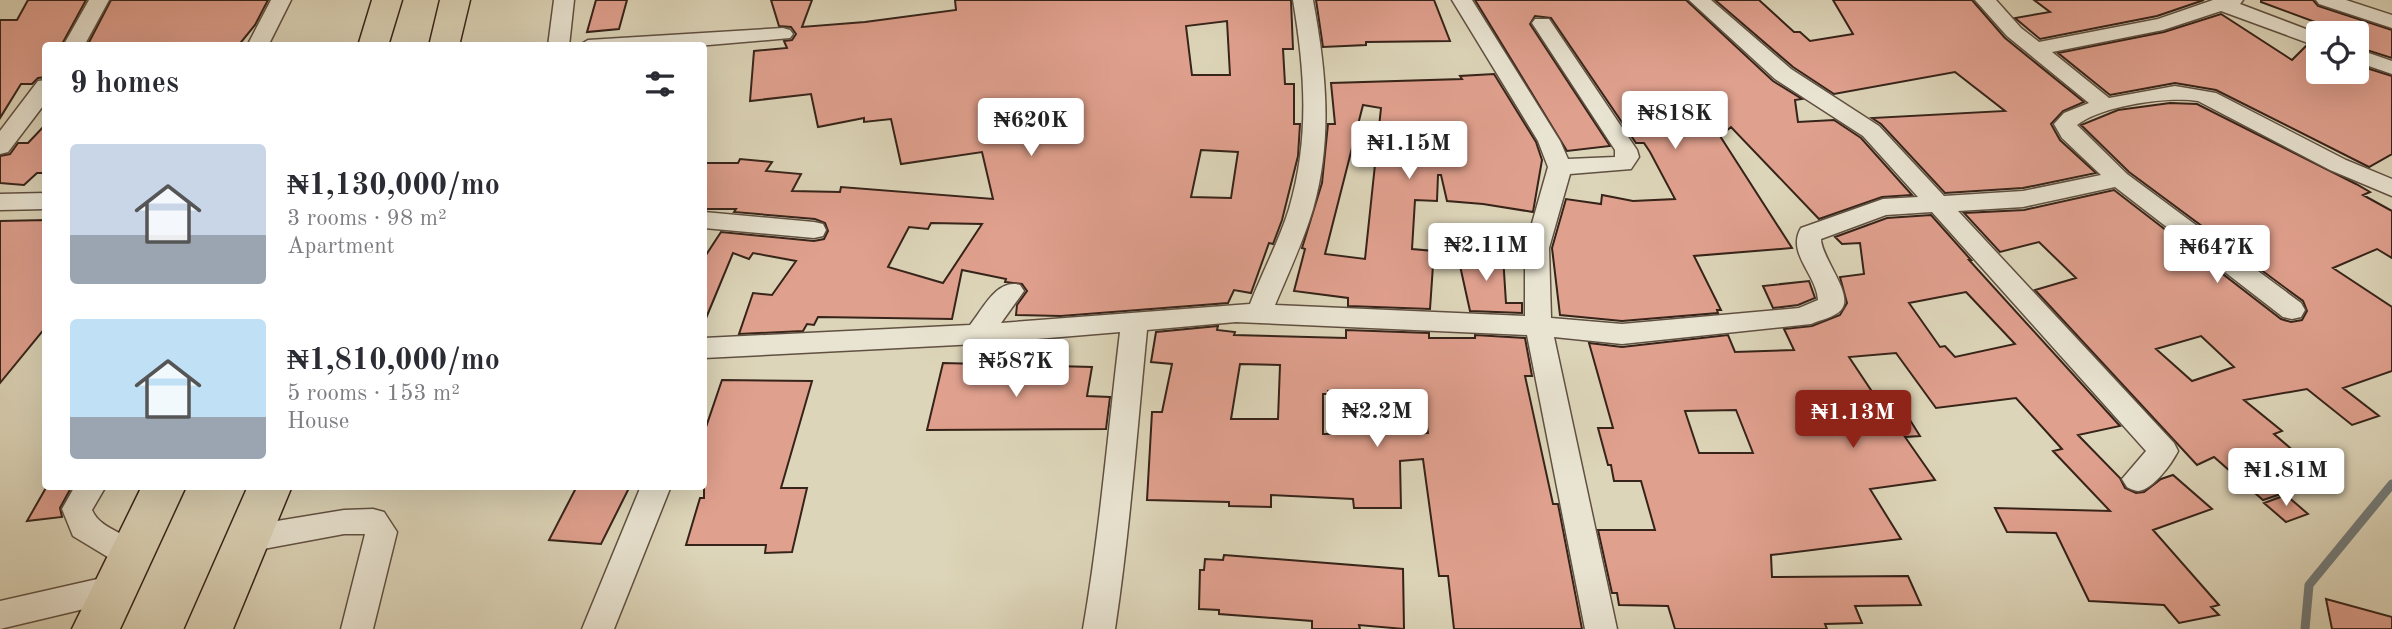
<!DOCTYPE html>
<meta charset="utf-8">
<style>
:root{--surface:#fff;--page:#f2f2f3;--text:#2b2b33;--muted:#7c7c81;--accent:#8f2418}
body{margin:0;font-family:"Old Standard TT",serif;background:var(--page);color:var(--text);height:100vh;display:flex;flex-direction:column;font-size:26px;white-space:nowrap}
*{box-sizing:border-box;margin:0}
p{font-size:23px;color:var(--muted)}
.icon{flex:none;width:38px;height:38px;fill:none;stroke:currentColor;stroke-width:2;stroke-linecap:round;stroke-linejoin:round}
.map{position:relative;flex:1;overflow:hidden}
.side{position:absolute;left:42px;top:42px;width:665px;height:448px;display:flex;flex-direction:column;background:var(--surface);border-radius:7px;box-shadow:0 7px 28px #0002}
.side>*{flex:none}
.fabs{position:absolute;left:2306px;top:21px;display:grid;gap:14px}
.fabs a{display:grid;place-items:center;width:63px;height:63px;border-radius:7px;background:var(--surface);box-shadow:0 7px 28px #0002;font-size:35px}
.price{position:absolute;translate:-50% -60px;padding:0 16px;border-radius:7px;background:#fff;color:#222;font-size:23px;line-height:46px;filter:drop-shadow(0 2px 4px #0008)}
.price::after{content:'';position:absolute;left:50%;top:42px;width:21px;height:16px;margin-left:-10px;background:inherit;clip-path:polygon(0 0,100% 0,50% 100%)}
.price.on{background:var(--accent);color:#fff}
ul{padding:0;list-style:none}
li{display:flex;align-items:center;gap:21px;height:175px;padding:0 28px}
li span{display:grid;place-items:center;flex:none;width:196px;height:140px;border-radius:7px;color:#555}
li>.icon{margin-inline-start:auto}
span .icon{width:84px;height:84px;fill:#fffc;stroke-width:1}
li b{font-size:30px}
h2{display:flex;justify-content:space-between;align-items:center;height:84px;padding:0 28px;font-size:30px}
.map>svg:first-child{display:block}
.lines{fill:none;stroke-linecap:round;stroke-linejoin:round}
.stream{stroke:#717b7a;stroke-width:9}
.building{fill:#e0a08e;stroke:#362319;stroke-width:2;fill-rule:evenodd}
.minor-casing{stroke:#605041;stroke-width:3}
.highway-casing{stroke:#362319;stroke-width:3}
.minor{fill:#e9e4d2;fill-rule:evenodd}
.highway{fill:#ddd5b9;fill-rule:evenodd}
</style>
<div class="map">
<svg width="2392" height="629" viewBox="0 0 2392 629">
<rect width="100%" height="100%" fill="#ddd5b9"/>
<filter id="stains"><feTurbulence type="fractalNoise" baseFrequency=".00286" numOctaves="4"/><feColorMatrix values="0 0 0 0 .2 0 0 0 0 .09 0 0 0 0 .02 0 0 0 .5 -.17"/></filter>
<radialGradient id="worn" r=".72"><stop offset=".6" stop-color="#630" stop-opacity="0"/><stop offset="1" stop-color="#630" stop-opacity=".3"/></radialGradient>
<g class="lines">
<path class="stream" d="M2305,629L2309,585L2392,484"/>
</g>
<path class="building" d="M28,0H86L61,46H46V77L38,78L32,84H21L0,118V20H17Z
M111,0H268L255,25L238,46H87Z
M596,0H627L619,29L587,32Z
M771,0H812L802,27L865,22L956,10L955,0H1291L1293,49H1283L1285,84H1294V124H1300L1298,156L1282,220L1273,244L1269,243L1251,293L1234,290L1228,303L1061,316L1016,315L1017,305L1027,291L1022,284L1005,282L1006,279L962,270L952,319L818,317L814,325L807,324L803,331L739,334L753,293L772,295L796,261L753,253L749,259L733,253L704,323V258L721,232L814,241L824,239L828,231L825,223L815,219L734,212L736,209H704V163H738L740,159L772,162L766,171L801,174L792,191L840,192L841,187L993,199L982,152L901,164L891,119L864,122V118L818,127L811,94L750,101L754,51L787,48L784,41L792,40L796,34L791,27L779,26ZM1227,21L1230,75H1192L1186,26ZM1201,150L1238,152L1231,198L1191,197ZM931,223L982,224L943,283L888,267L909,227L928,229Z
M1316,0H1434L1450,41L1366,42V45L1323,47Z
M1475,0H1686L1773,81L1802,99L1795,100L1798,122L1834,120L1861,138L1912,195L1882,197L1819,219L1731,127L1720,136L1792,248L1694,256L1721,310H1717L1718,313L1622,321L1560,315L1552,248L1566,199L1601,204L1602,195L1633,201L1675,199L1650,152L1644,143H1636L1551,18L1535,16L1530,24L1610,146L1567,151Z
M1715,0H1759L1794,32H1800L1810,41L1853,34L1833,0H1972L2005,38L2084,102L2063,111L2051,124L2060,140L2096,173L2023,188L1945,193L1881,124L1872,118L2005,111L1955,72L1834,94L1793,67Z
M2034,0H2204L2157,16L2040,39L2015,18L2050,12Z
M2261,0H2313L2318,6L2392,30V58L2357,47V33H2321L2326,26L2261,2Z
M2221,14L2292,60L2307,45L2319,49V72H2357V65L2392,76V154L2369,167L2216,90L2175,83L2110,95L2058,53L2164,32Z
M1494,74L1536,142L1542,160L1533,212L1483,204L1447,201L1441,175H1438L1437,201L1415,200L1412,249L1434,251L1430,309L1348,306V298L1294,291L1305,249L1302,248L1322,183L1328,124H1335L1331,83L1462,79L1460,76ZM1363,105L1381,108L1365,259L1325,254Z
M2170,103L2197,104L2356,184L2370,192L2363,195L2392,211V258L2377,249L2333,268L2392,307V371L2343,388L2379,416L2352,425L2307,389L2244,400L2282,431L2274,434L2326,479L2263,500L2214,457L2197,465L2035,290L2076,278L2039,242L2000,252L1964,213L2024,210L2114,190L2281,319L2291,322L2302,320L2307,311L2303,301L2129,172L2081,125L2118,110ZM2201,336L2234,367L2192,381L2156,349Z
M46,124V173H37L24,185L0,183V156L10,154L18,143H28Z
M1931,215L1971,260H1969L2120,426L2078,435L2120,478L2125,488L2136,493L2144,492L2161,479L2173,475L2212,509L2153,530L2219,605L2211,607L2219,615L2179,623L2164,605L2089,601L2056,533L2007,532L1995,508L2110,511L2053,451L2062,449L2016,398L1936,408L1896,353L1849,357L1881,405L1900,404L1920,436L1905,437L1935,480L1870,489L1901,539L1771,555L1772,577L1908,576L1921,605L1855,606L1862,623L1825,624L1827,629H1675L1668,606L1619,605L1617,593H1612L1598,530H1655L1641,481H1614L1611,465H1608L1598,428H1613L1589,343L1622,347L1728,335L1735,352L1794,350L1784,329L1812,326L1840,315L1847,303L1840,277L1864,274L1860,243L1842,244L1835,237L1887,218ZM1966,292L2015,344L1955,357L1945,346L1940,347L1909,303ZM1736,410L1753,453H1699L1685,411Z
M46,220V327L0,383V221Z
M1457,252L1503,256L1506,303H1522V313L1470,311Z
M1809,281L1815,298L1798,305L1773,308L1763,286Z
M1218,326L1217,330L1235,332L1234,335L1346,338V330L1429,333V338H1475V335L1525,338L1532,376H1525L1553,504H1558L1582,629H1454L1448,576H1439L1423,459L1400,461L1401,508H1354L1353,499L1271,495V507L1229,506V502L1147,500L1152,412H1162L1172,364L1151,362L1156,332ZM1240,364L1280,365L1278,419H1231ZM1328,391L1423,393L1428,433L1323,434V394H1328Z
M943,363L1092,367L1087,396L1110,397L1106,429L927,430Z
M722,380L812,381L781,488H807L792,552L765,553L766,545H686L700,498H704V433Z
M47,486H72L60,508L62,517L27,521Z
M577,486H630L601,544L549,540Z
M2286,495L2308,514L2286,522L2264,503Z
M1224,555L1403,569L1404,629L1359,625L1360,629H1312V621L1219,614V610L1199,609L1200,570H1204L1205,559L1223,560Z
M2326,599L2392,617V629H2332Z"/>
<g class="lines">
<g class="minor-casing">
<path id="minor" d="M89,0H109L84,46H63Z
M271,0H291L268,46H247Z
M554,0H574L569,46H548Z
M1293,0H1313C1326,70 1333,139 1313,209C1303,242 1288,274 1275,305L1525,316V248L1548,167L1538,141L1452,0H1472L1560,141L1568,159L1615,157V150L1532,23L1535,19H1549L1637,150L1639,157L1631,169L1570,174L1549,248L1551,318L1622,324L1799,308L1818,300C1817,275 1786,253 1801,228L1883,199L1918,197L1863,136L1775,79L1689,0H1711L1791,69L1879,126L1944,196L2023,191L2101,175L2062,138L2054,124L2064,113L2089,103L2007,36L1975,0H1996L2021,28L2039,42L2158,19L2213,0H2243L2240,4L2319,34V47L2221,11L2163,30L2052,52L2109,98L2175,86L2216,93L2346,160L2392,179V196L2330,170L2198,101C2167,96 2101,106 2077,125L2127,174L2301,303L2305,310L2301,317L2292,319L2283,317L2115,187L2023,207L1958,211L2174,443L2178,451C2172,463 2153,490 2138,491C2136,491 2128,488 2127,487L2122,479L2146,451L1932,212L1886,215L1821,239C1821,258 1855,295 1841,310C1835,317 1820,320 1811,324L1622,344L1554,337L1617,629H1585L1527,335L1236,322L1147,330C1137,430 1130,530 1115,629H1083C1100,531 1108,431 1120,332L977,344L704,358V338L970,325C983,309 997,278 1020,285L1024,291L1001,323L1250,304C1262,273 1279,241 1289,209C1310,138 1305,71 1293,0Z
M2316,0H2346L2392,15V28L2319,4Z
M783,28L790,30L793,34L790,38L697,46H578L588,40Z
M2357,49L2392,61V74L2357,62Z
M46,80V102L8,152L0,154V131L38,81Z
M46,193V209L0,210V194Z
M704,212L814,222L823,224L826,230L823,236L814,238L704,228Z
M75,486H106L92,510C102,533 136,533 148,556L143,565L132,569L121,565L73,536L62,509Z
M641,486H671L614,629H582Z
M373,509L384,512L397,532L373,629H341L365,534H344L247,552L236,548L232,539L236,530L247,526L344,510Z
M115,575L126,579L131,589L126,599L0,629V601Z"/>
</g>
<g class="highway-casing">
<path id="highway" d="M372,0H402L388,46H358Z
M440,0H470L459,46H429Z
M142,486H186L120,629H72Z
M248,486H292L233,629H185Z"/>
</g>
<use href="#minor" class="minor"/>
<use href="#highway" class="highway"/>
</g>
<rect width="100%" height="100%" filter="url(#stains)"/>
<rect width="100%" height="100%" fill="url(#worn)"/>
</svg>
<div class="fabs">
<a><svg class="icon" aria-label="locate" viewBox="0 0 24 24"><circle cx="12" cy="12" r="6"/><path d="M12 2v4M12 18v4M2 12h4M18 12h4"/></svg></a>
</div>
<b class="price" style="left:1675px;top:151px">₦818K</b>
<b class="price" style="left:1031px;top:158px">₦620K</b>
<b class="price" style="left:1409px;top:181px">₦1.15M</b>
<b class="price" style="left:1486px;top:283px">₦2.11M</b>
<b class="price" style="left:2217px;top:285px">₦647K</b>
<b class="price" style="left:1016px;top:399px">₦587K</b>
<b class="price" style="left:1377px;top:449px">₦2.2M</b>
<b class="price on" style="left:1853px;top:450px">₦1.13M</b>
<b class="price" style="left:2286px;top:508px">₦1.81M</b>
<section class="side">
<h2>9 homes<svg class="icon" aria-label="filters" viewBox="0 0 24 24"><path d="M4 7h16M4 17h16"/><circle cx="9" cy="7" r="2"/><circle cx="15" cy="17" r="2"/></svg></h2>
<ul>
<li><span style="background:linear-gradient(#c9d6e8 65%,#9aa5b1 0)"><svg class="icon" aria-label="home" viewBox="0 0 24 24"><path d="M3 11l9-7 9 7M6 9v11h12V9"/></svg></span><div><b>₦1,130,000/mo</b><p>3 rooms · 98 m²</p><p>Apartment</p></div></li>
<li><span style="background:linear-gradient(#bfe0f5 70%,#9aa5b1 0)"><svg class="icon" aria-label="home" viewBox="0 0 24 24"><path d="M3 11l9-7 9 7M6 9v11h12V9"/></svg></span><div><b>₦1,810,000/mo</b><p>5 rooms · 153 m²</p><p>House</p></div></li>
</ul>
</section>
</div>
